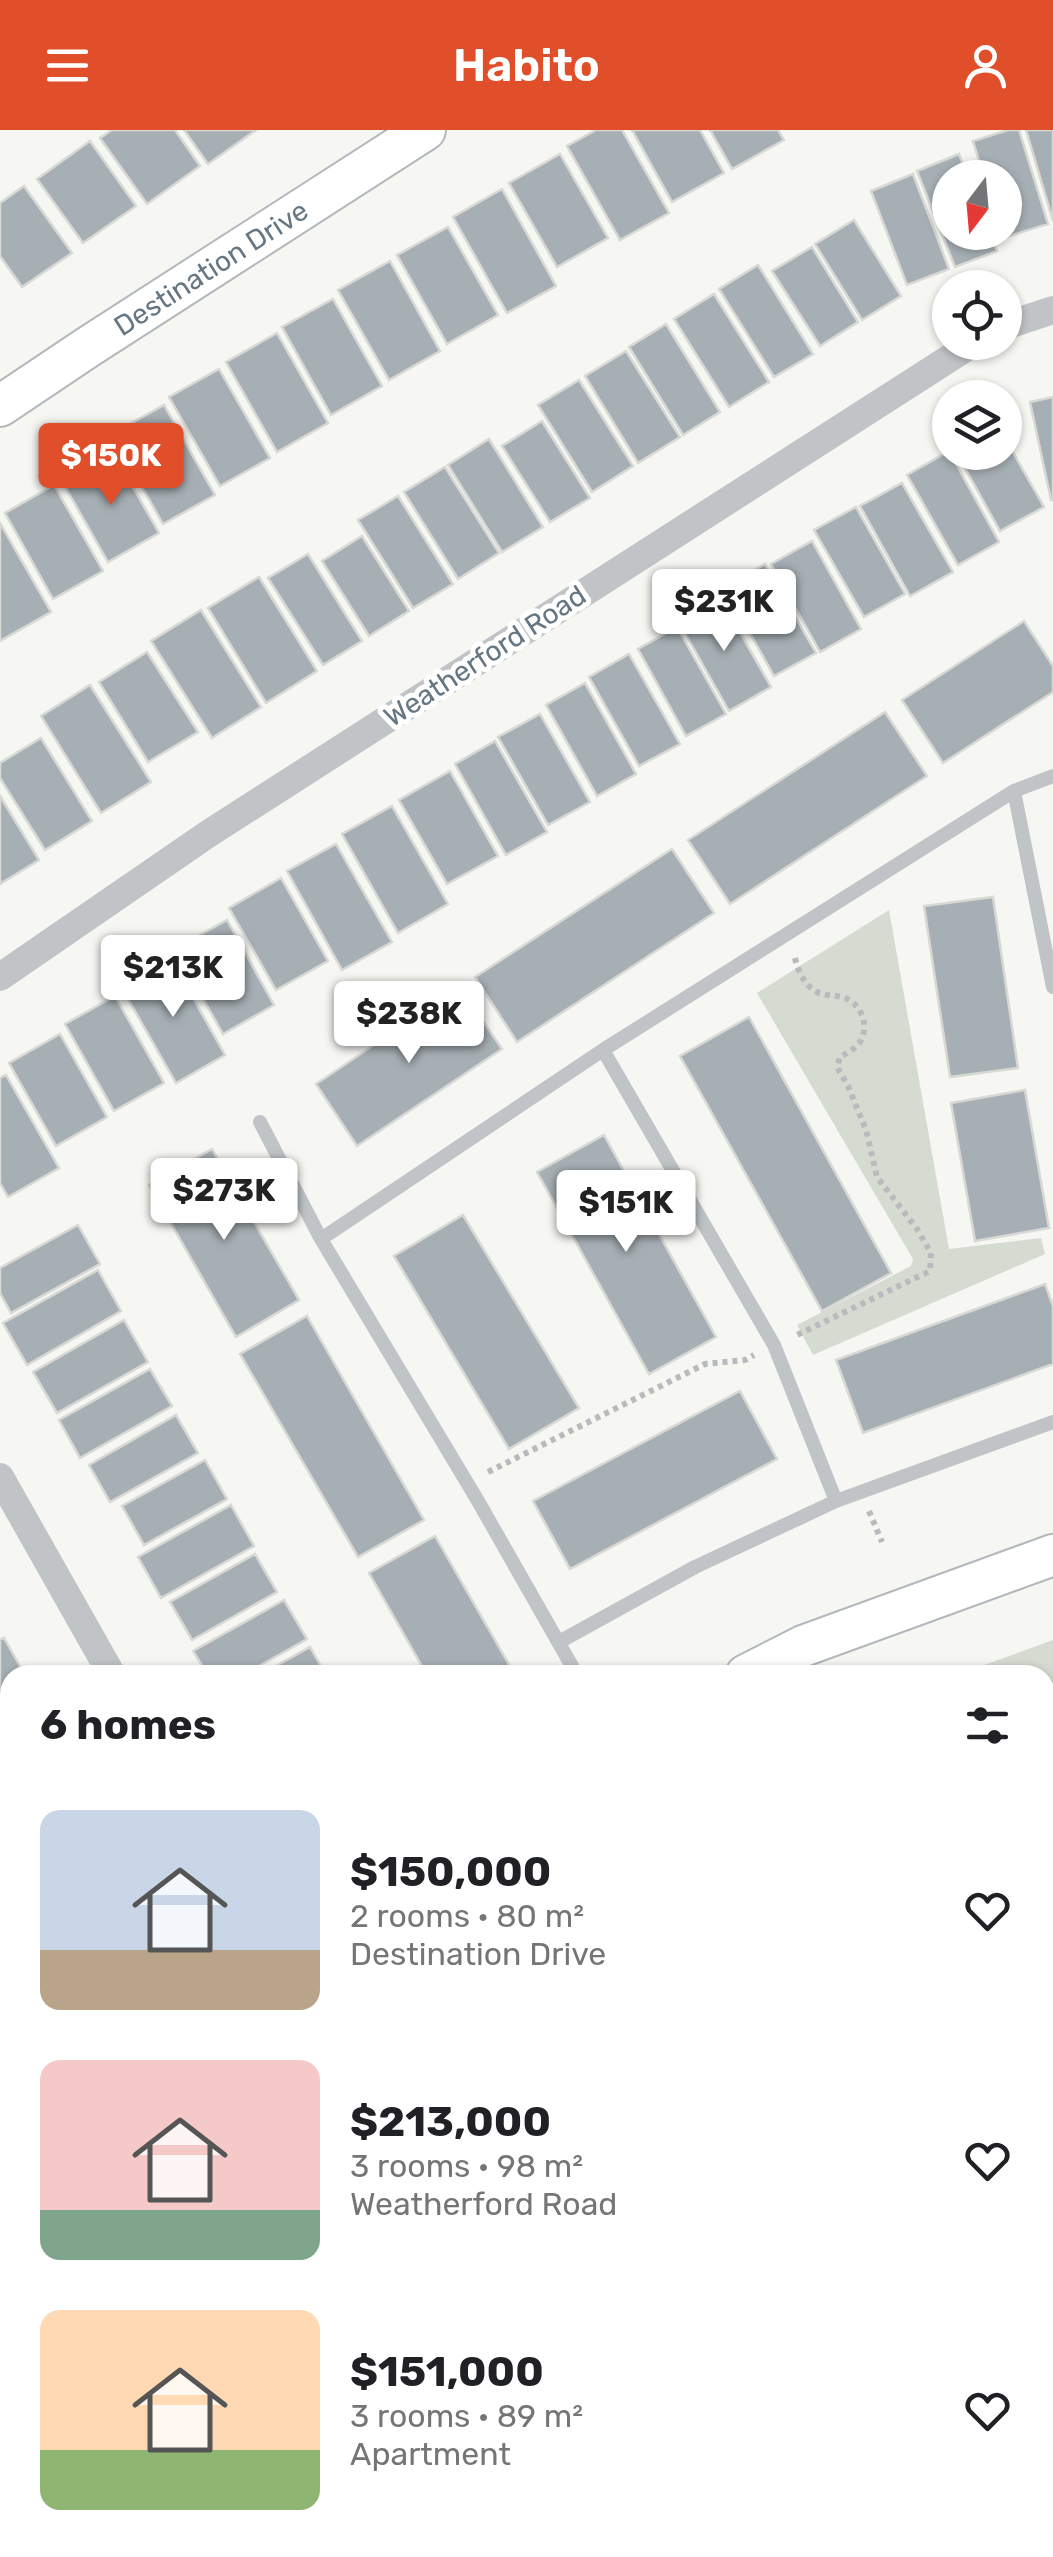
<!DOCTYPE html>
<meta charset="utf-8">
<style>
:root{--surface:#fff;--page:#f2f2f2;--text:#202124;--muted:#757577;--accent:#e04f2a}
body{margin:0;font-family:Rubik,sans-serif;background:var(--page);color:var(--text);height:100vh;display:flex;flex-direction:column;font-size:38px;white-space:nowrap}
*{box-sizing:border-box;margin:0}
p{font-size:32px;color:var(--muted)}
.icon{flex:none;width:55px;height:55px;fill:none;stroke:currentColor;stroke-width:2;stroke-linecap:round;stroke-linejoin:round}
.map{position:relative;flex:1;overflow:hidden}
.details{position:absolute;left:0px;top:1535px;width:1055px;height:892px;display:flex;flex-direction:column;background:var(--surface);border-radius:30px 30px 0 0;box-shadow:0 2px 8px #0004}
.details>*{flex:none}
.needle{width:65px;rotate:196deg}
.fabs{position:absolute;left:932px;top:30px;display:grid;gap:20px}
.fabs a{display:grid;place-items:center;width:90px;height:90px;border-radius:50%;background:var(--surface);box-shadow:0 2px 8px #0004;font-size:50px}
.price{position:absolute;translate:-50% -85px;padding:0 22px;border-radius:10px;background:#fff;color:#222;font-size:32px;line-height:65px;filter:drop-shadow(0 2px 5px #0008)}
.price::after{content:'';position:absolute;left:50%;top:60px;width:30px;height:22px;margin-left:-15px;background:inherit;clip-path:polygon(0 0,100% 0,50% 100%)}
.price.on{background:var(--accent);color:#fff}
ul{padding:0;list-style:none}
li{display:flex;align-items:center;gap:30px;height:250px;padding:0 40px}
li span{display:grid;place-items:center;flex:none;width:280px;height:200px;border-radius:20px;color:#555}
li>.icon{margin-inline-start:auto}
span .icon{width:120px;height:120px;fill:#fffc;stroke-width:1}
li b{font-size:42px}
h2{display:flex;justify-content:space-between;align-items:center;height:120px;padding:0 40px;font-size:42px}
header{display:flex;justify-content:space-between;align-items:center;height:130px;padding:0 40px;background:var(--accent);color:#fff;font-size:45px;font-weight:600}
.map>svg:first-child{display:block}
.green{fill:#d6dbd2}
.building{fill:#a6afb4;stroke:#d8d8d5;stroke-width:2.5}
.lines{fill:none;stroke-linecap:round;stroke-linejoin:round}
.secondary-casing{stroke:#b2b8bc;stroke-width:44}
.path{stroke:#b8bbbd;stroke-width:6;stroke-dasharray:5 5;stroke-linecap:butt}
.lane{stroke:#c0c4c7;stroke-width:14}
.street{stroke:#c0c4c7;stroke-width:28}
.secondary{stroke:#fff;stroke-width:40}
.labels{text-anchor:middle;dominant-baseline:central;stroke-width:10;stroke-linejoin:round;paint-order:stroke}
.street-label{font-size:28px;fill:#667783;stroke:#fff}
</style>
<header><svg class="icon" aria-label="menu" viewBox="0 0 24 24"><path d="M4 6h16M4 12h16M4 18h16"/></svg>Habito<svg class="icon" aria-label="person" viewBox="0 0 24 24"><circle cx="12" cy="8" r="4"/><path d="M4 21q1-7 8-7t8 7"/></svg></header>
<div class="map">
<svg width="1053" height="2427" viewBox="0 0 1053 2427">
<rect width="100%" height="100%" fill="#f6f6f3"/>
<path class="green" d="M889,780L949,1119L1041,1108L1045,1124L813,1225L797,1195L911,1136L913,1129L757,863Z
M1053,1510V2144L1045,2146V1545H957Z
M0,1873L10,1890V2060L0,2071Z
M364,2418H627L613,2427H373Z"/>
<path class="building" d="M112,0H175L200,36L147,74L100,8Z
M184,0H256L208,34Z
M596,0H622L669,83L620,110L567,16Z
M632,0H700L724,43L672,72Z
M710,0H778L784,10L732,39Z
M1008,0H1019L1048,94L1003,108L1001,102H1005V48H984L973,11Z
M1026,0H1053V91Z
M90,11L136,76L83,113L37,49Z
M560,24L608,108L557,137L509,53Z
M959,24L968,48H950V102H990L997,121L955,137L917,41Z
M913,44L949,139L907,155L871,61Z
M24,56L72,123L22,157L0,126V73Z
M502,59L556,156L507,183L453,87Z
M854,90L901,166L862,190L815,114Z
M448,97L498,185L447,214L397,125Z
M812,117L858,192L820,216L772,141Z
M390,131L440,221L389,250L338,160Z
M758,135L813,224L774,247L719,159Z
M714,164L769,252L729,277L674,189Z
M333,169L382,256L331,285L282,197Z
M666,194L720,282L683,305L629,217Z
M277,203L328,293L277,322L226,232Z
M626,221L680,307L638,333L585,246Z
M219,239L270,328L220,356L169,267Z
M579,250L633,336L592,362L538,275Z
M1053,267V370H1051L1030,272Z
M164,275L215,365L163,394L112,304Z
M542,291L590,368L550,392L502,316Z
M1005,308L1044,377L1000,401L956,322H1005Z
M489,309L543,397L502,422L448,335Z
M949,321L999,412L958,435L907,345Z
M114,324L159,403L108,432L63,353Z
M445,337L499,423L458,449L404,362Z
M902,353L953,442L910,466L860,376Z
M54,355L103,441L53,469L5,383Z
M398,366L453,454L413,478L358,390Z
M856,377L905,464L864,487L814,400Z
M0,393L51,482L0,511Z
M362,406L409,481L369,506L322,431Z
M812,411L861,499L820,522L771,434Z
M308,424L362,511L323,535L268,448Z
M765,434L816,523L774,546L724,457Z
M259,447L317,541L266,573L208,478Z
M720,467L771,557L729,581L678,491Z
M201,480L261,577L212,608L151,511Z
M1024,491L1053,536V562L943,633L902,570Z
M677,497L726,584L686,606L638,519Z
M147,522L198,602L148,632L99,552Z
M629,524L680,614L639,636L589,547Z
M585,553L636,644L597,666L546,575Z
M90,555L151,652L101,683L41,586Z
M885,582L927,646L730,774L688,710Z
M540,584L590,672L548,695L498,607Z
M41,608L92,691L45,720L0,648V633Z
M495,611L547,702L506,725L455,634Z
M450,641L498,726L447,754L399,670Z
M0,666L39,730L0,754Z
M392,676L448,774L398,803L342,704Z
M336,714L392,812L342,840L287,741Z
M672,719L714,783L517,912L475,847Z
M281,748L328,831L276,860L229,778Z
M993,767L1018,938L950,947L924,776Z
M227,790L274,875L223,904L175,819Z
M170,827L225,925L176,953L120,855Z
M460,857L502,919L357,1016L316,954Z
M115,866L164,953L114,981L65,894Z
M749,887L891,1143L822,1181L680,926Z
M60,904L107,987L56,1016L9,933Z
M6,945L59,1038L8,1067L0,1053V948Z
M1025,960L1049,1098L975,1111L951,973Z
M604,1005L716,1207L649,1244L537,1042Z
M212,1019L299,1170L236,1207L149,1055Z
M463,1085L579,1278L509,1319L394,1126Z
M78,1095L100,1134L11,1183L0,1163V1138Z
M98,1140L121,1181L27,1235L3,1193Z
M1045,1154L1053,1176V1234L863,1303L836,1230Z
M307,1186L424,1390L358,1427L240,1224Z
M124,1190L148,1232L57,1283L33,1242Z
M150,1239L172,1276L80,1328L59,1290Z
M740,1261L777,1329L570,1439L533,1371Z
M176,1285L198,1323L110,1372L89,1335Z
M205,1330L227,1369L144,1415L122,1376Z
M231,1375L254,1416L161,1468L138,1427Z
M435,1406L515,1545H427L369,1443Z
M255,1424L277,1462L192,1510L170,1472Z
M284,1470L307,1509L243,1545H208L193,1521Z
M4,1508L25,1545H10V1562L0,1568V1510Z
M310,1517L326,1545H260Z
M10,1569V1621L0,1627V1575Z
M10,1629V1682L0,1688V1634Z
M1053,2215V2327L1045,2315V2221Z
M134,2418H223L212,2427H134L129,2422Z
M237,2418H273L281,2427H226Z
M751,2418H778L785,2427H738Z
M789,2418H859L865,2427H796Z
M869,2418H929L915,2427H876Z"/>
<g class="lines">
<g class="secondary-casing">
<g id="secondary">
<path id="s1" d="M0,276L88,217L425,0"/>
<path d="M746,1545L803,1516L1053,1425"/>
<path d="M0,2167L10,2157"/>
</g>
</g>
<path class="path" d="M795,828C798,841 804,855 817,862C826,867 839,864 849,870C863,878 869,898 860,912C855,919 847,923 840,927L837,937L848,956L866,1000L877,1047L917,1099L931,1123L930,1141L797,1205
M488,1342L705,1234L745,1230L754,1225
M869,1381L882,1412
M1045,1665L1053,1663
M1045,1792L1053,1795
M0,2018L10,2033
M1045,2075L1053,2059
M1045,2391L1053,2386
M594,2427L606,2418
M993,2427L1007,2418"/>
<path class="lane" d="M1014,661L1053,857
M603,920L774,1215L836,1371
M260,992L321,1109
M559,1512L695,1437L836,1371L1053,1292
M577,1545L478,1371L321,1109L603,920L1014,661L1053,646"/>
<path class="street" d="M1005,196L1053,180
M0,847L208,704L975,212
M0,1347L112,1545"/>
<use href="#secondary" class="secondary"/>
</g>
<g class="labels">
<g class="street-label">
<text stroke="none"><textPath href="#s1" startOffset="252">Destination Drive</textPath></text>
<text transform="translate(485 526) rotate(-33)">Weatherford Road</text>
</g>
</g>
</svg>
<div class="fabs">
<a><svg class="needle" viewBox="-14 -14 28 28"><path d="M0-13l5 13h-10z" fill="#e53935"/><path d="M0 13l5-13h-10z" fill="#757577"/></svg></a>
<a><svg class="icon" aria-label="locate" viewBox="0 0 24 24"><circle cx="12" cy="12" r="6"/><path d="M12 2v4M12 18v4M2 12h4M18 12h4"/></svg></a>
<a><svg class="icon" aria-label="layers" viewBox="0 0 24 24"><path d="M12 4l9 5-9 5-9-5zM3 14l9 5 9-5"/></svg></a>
</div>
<b class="price on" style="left:111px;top:378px">$150K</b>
<b class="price" style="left:724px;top:524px">$231K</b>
<b class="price" style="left:173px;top:890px">$213K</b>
<b class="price" style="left:409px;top:936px">$238K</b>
<b class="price" style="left:224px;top:1113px">$273K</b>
<b class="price" style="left:626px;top:1125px">$151K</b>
<section class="details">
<h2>6 homes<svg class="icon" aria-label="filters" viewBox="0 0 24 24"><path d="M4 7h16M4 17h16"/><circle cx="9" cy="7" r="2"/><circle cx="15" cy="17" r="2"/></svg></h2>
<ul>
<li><span style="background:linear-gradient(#c9d6e8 70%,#b9a48a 0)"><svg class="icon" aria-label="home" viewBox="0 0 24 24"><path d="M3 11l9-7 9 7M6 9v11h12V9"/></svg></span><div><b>$150,000</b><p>2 rooms · 80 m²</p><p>Destination Drive</p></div><svg class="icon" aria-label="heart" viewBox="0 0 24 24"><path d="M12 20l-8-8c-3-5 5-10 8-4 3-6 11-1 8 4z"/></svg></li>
<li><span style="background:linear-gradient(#f6c9c9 75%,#7fa58c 0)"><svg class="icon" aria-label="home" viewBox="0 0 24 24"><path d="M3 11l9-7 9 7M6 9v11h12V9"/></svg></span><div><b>$213,000</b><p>3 rooms · 98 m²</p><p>Weatherford Road</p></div><svg class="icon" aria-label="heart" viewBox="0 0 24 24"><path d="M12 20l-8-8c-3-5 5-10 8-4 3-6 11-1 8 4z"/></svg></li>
<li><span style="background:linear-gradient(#ffd9b3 70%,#8fb573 0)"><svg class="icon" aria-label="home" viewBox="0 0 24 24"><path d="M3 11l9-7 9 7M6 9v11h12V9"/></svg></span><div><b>$151,000</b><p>3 rooms · 89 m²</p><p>Apartment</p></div><svg class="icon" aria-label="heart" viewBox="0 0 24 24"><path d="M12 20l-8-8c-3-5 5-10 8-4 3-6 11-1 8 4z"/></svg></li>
</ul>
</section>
</div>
